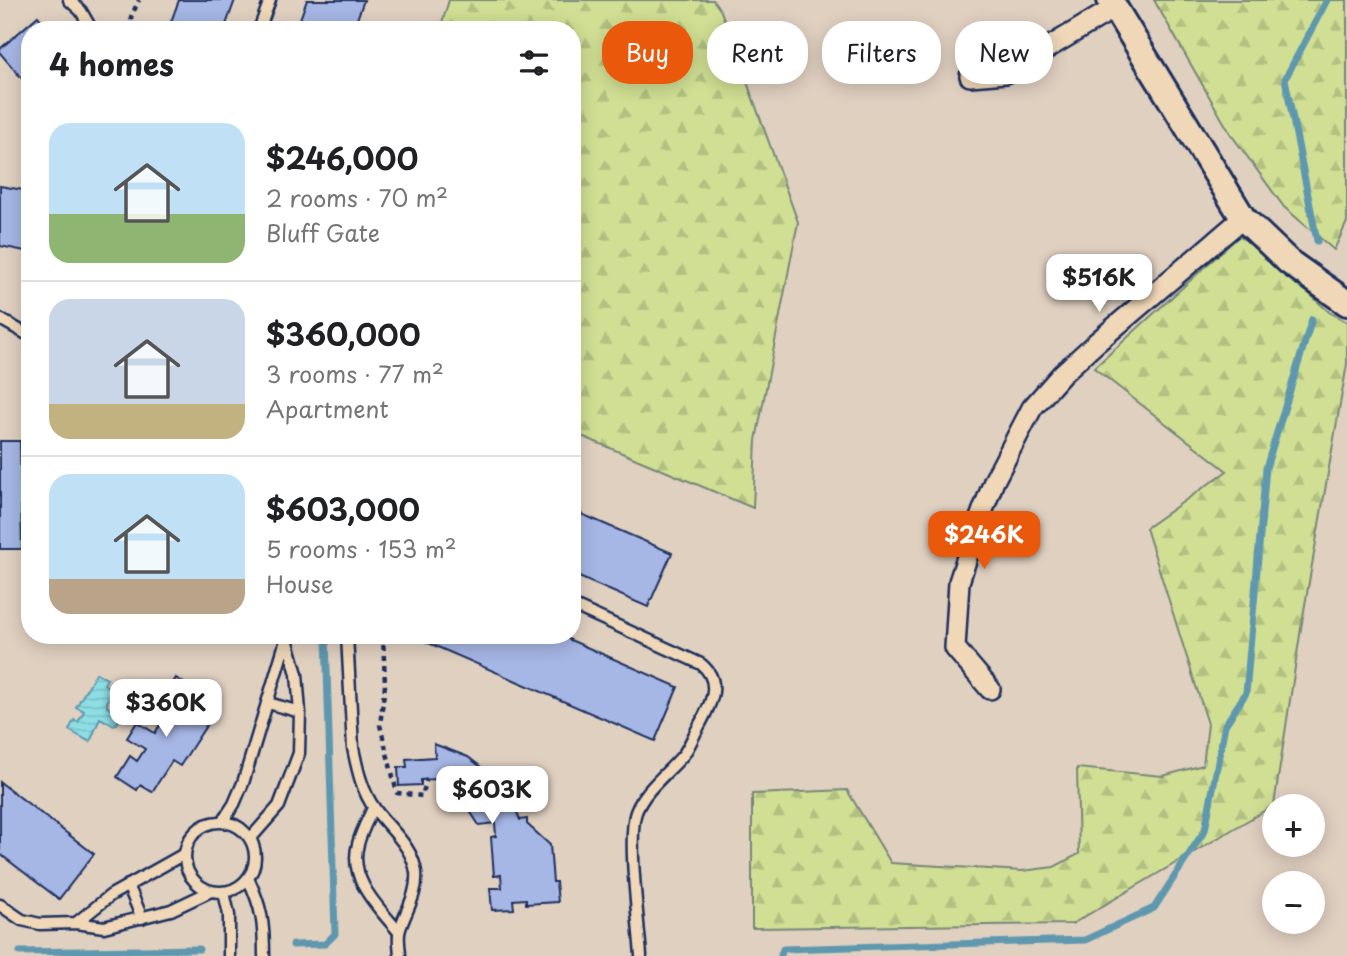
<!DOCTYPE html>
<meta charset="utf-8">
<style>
:root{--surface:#fff;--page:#f2f2f2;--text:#202124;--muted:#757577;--line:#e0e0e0;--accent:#ea580c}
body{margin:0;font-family:"Playpen Sans",sans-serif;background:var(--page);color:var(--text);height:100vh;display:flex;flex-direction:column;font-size:26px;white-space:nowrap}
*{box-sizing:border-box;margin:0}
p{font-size:23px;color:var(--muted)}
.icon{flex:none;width:38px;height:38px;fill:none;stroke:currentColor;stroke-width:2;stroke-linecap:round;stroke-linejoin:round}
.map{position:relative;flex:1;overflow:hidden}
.side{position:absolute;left:21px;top:21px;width:560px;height:623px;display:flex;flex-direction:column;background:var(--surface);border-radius:28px;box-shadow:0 4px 18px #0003}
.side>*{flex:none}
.hud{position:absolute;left:602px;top:21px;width:639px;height:63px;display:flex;gap:14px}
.controls{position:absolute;left:1262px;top:794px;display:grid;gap:14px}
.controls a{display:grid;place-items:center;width:63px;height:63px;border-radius:50%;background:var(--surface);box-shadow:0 4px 18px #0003;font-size:35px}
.price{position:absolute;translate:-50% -60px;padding:0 16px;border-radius:14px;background:#fff;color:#222;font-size:23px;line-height:46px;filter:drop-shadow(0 2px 4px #0008)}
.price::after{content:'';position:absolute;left:50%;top:42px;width:21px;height:16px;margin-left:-10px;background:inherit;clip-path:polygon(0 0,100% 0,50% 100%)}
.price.current{background:var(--accent);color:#fff}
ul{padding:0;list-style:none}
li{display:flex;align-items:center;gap:21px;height:175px;padding:0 28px}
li+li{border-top:2px solid var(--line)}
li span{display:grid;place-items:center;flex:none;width:196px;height:140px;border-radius:21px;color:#555}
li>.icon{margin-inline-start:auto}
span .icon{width:84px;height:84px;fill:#fffc;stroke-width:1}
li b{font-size:30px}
h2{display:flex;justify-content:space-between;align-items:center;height:84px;padding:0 28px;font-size:30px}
.pill{padding:0 24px;border-radius:28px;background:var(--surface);box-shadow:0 4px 18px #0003;font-size:24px;line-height:63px}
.pill.current{background:var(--accent);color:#fff}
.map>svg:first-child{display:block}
.forest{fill:url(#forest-firs);stroke:#768778;stroke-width:2}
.water{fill:url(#water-rules);stroke:#5f98ae;stroke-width:2}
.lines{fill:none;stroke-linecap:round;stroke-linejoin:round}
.stream{stroke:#5f98ae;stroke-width:7}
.building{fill:#a6b6e5;stroke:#1b2f5e;stroke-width:2}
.service-casing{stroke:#1b2f5e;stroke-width:15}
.minor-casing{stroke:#1b2f5e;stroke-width:24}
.tertiary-casing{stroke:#1b2f5e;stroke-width:30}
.path{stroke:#1b2f5e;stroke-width:4.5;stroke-dasharray:5 5;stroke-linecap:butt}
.service{stroke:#efd7b7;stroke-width:10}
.minor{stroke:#efd7b7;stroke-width:19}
.tertiary{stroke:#efd7b7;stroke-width:24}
</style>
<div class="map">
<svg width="1347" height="956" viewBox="0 0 1347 956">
<defs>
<pattern id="forest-firs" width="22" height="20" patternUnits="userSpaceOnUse" patternTransform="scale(1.75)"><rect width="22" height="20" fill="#d0df93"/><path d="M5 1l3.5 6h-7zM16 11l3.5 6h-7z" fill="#b2c081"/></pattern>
<pattern id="water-rules" width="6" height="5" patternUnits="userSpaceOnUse" patternTransform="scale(1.75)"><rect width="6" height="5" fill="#8ddee4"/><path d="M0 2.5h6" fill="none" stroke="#79bfc6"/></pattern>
</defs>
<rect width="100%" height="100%" fill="#e0d0c0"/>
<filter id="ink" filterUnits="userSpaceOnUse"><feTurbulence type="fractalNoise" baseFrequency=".0143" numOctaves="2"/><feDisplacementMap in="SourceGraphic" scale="14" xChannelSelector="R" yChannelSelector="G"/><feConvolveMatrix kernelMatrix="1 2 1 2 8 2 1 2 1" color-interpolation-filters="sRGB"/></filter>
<g filter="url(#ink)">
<path class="forest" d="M449,0H713L721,11L798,222L756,440L753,508L572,432V30H440Z
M1154,0H1347V222L1334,250L1284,207L1230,133Z
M1239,236L1266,254L1329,312L1347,322V364L1301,628L1274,805L1072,924L752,928V794L847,790L891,863L1022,871L1054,867L1079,854L1077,768L1163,776L1203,765L1208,724L1146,528L1227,471L1094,368Z"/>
<path class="water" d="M96,673L107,679L104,684L113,690L107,702V707L118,713L120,718L117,724L113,725L100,718L90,742L69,730L74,720L78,722L84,711L76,707Z"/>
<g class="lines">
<path class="stream" d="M1317,241L1285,79L1327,0
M293,945L325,944L335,934L326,635
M20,952L199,949
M781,955L783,949L1085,940L1154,908L1205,830L1225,725L1246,693L1266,468L1312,319"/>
</g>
<path class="building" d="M179,0H235L224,30H168Z
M307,0H364L353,30H296Z
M38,16L49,30H30V88L0,53V49Z
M0,186L30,191V252L0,246Z
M0,441H20L22,549H0Z
M572,510L672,553L648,607L572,574Z
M410,635H559L678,687L655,741Z
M176,678L203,696L195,708L211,718L180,766L172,761L152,792L140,785L137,790L117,777L130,756L137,761L145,749L127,738L137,722L155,733L172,705L163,699Z
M434,744L468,757L485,770L513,803L520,820L527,819V824L550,845L553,882H556L558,902L526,904V899L513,900L514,909L492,910L490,888H502L501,875L494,876L491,837L496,836L495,823L479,825L466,805L437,785V779L421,780V785L399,786L398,767H407L406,759L435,757Z
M0,782L94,854L59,899L0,854Z"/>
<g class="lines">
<g class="service-casing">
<path id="service" d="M69,0L81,11L92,30
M259,30L270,0
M0,319L30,336
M572,605L701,664C723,682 711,704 699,726C694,735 690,745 684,754C669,772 645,789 636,812C627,837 639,925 641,956
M347,635L353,748C357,768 362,792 375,809C389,829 412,845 416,872C418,894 406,910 400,929C397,937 400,948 400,956
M268,703L300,712
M373,808C368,819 361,832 358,844C348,879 378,907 399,932
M223,821L234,804L243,783L286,640
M185 857a35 35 0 1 1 70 0a35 35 0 1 1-70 0Z
M250,839L279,806L299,753L300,712L297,674L286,635
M248,878C262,908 264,923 264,956
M128,885L142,918
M224,892L229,915V956
M0,905L22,920L40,924L76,923L104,927L171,910L211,891
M76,923L111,895L184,854"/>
</g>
<g class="minor-casing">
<path id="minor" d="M970,76L1006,73L1114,8
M990,689L955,648L959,582L977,526L994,481L1032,408L1062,374L1096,343L1243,218"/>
</g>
<g class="tertiary-casing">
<path id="tertiary" d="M1110,0L1243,218L1289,262L1347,303"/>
</g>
<path class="path" d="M133,30L131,17L139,0
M383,635L385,685L380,725L397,793L422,796L427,779"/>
<use href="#service" class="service"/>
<use href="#minor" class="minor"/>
<use href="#tertiary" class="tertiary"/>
</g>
</g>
</svg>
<div class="controls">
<a>+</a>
<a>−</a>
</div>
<b class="price" style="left:1099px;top:314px">$516K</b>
<b class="price current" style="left:984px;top:571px">$246K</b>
<b class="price" style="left:166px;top:739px">$360K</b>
<b class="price" style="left:492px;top:826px">$603K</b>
<div class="hud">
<a class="pill current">Buy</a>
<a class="pill">Rent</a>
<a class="pill">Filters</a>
<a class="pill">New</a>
</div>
<section class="side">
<h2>4 homes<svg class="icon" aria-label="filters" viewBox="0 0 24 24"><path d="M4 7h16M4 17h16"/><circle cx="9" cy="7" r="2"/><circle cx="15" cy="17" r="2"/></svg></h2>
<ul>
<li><span style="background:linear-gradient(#bfe0f5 65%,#8fb573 0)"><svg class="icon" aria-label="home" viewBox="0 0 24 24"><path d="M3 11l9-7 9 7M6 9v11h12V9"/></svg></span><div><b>$246,000</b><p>2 rooms · 70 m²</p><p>Bluff Gate</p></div></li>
<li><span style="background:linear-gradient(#c9d6e8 75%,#c2b280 0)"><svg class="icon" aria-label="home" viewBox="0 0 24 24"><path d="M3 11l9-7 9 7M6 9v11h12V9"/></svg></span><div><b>$360,000</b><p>3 rooms · 77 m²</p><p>Apartment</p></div></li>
<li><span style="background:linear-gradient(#bfe0f5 75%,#b9a48a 0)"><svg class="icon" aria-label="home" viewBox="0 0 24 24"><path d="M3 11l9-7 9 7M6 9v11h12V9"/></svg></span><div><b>$603,000</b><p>5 rooms · 153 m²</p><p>House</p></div></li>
</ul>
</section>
</div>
